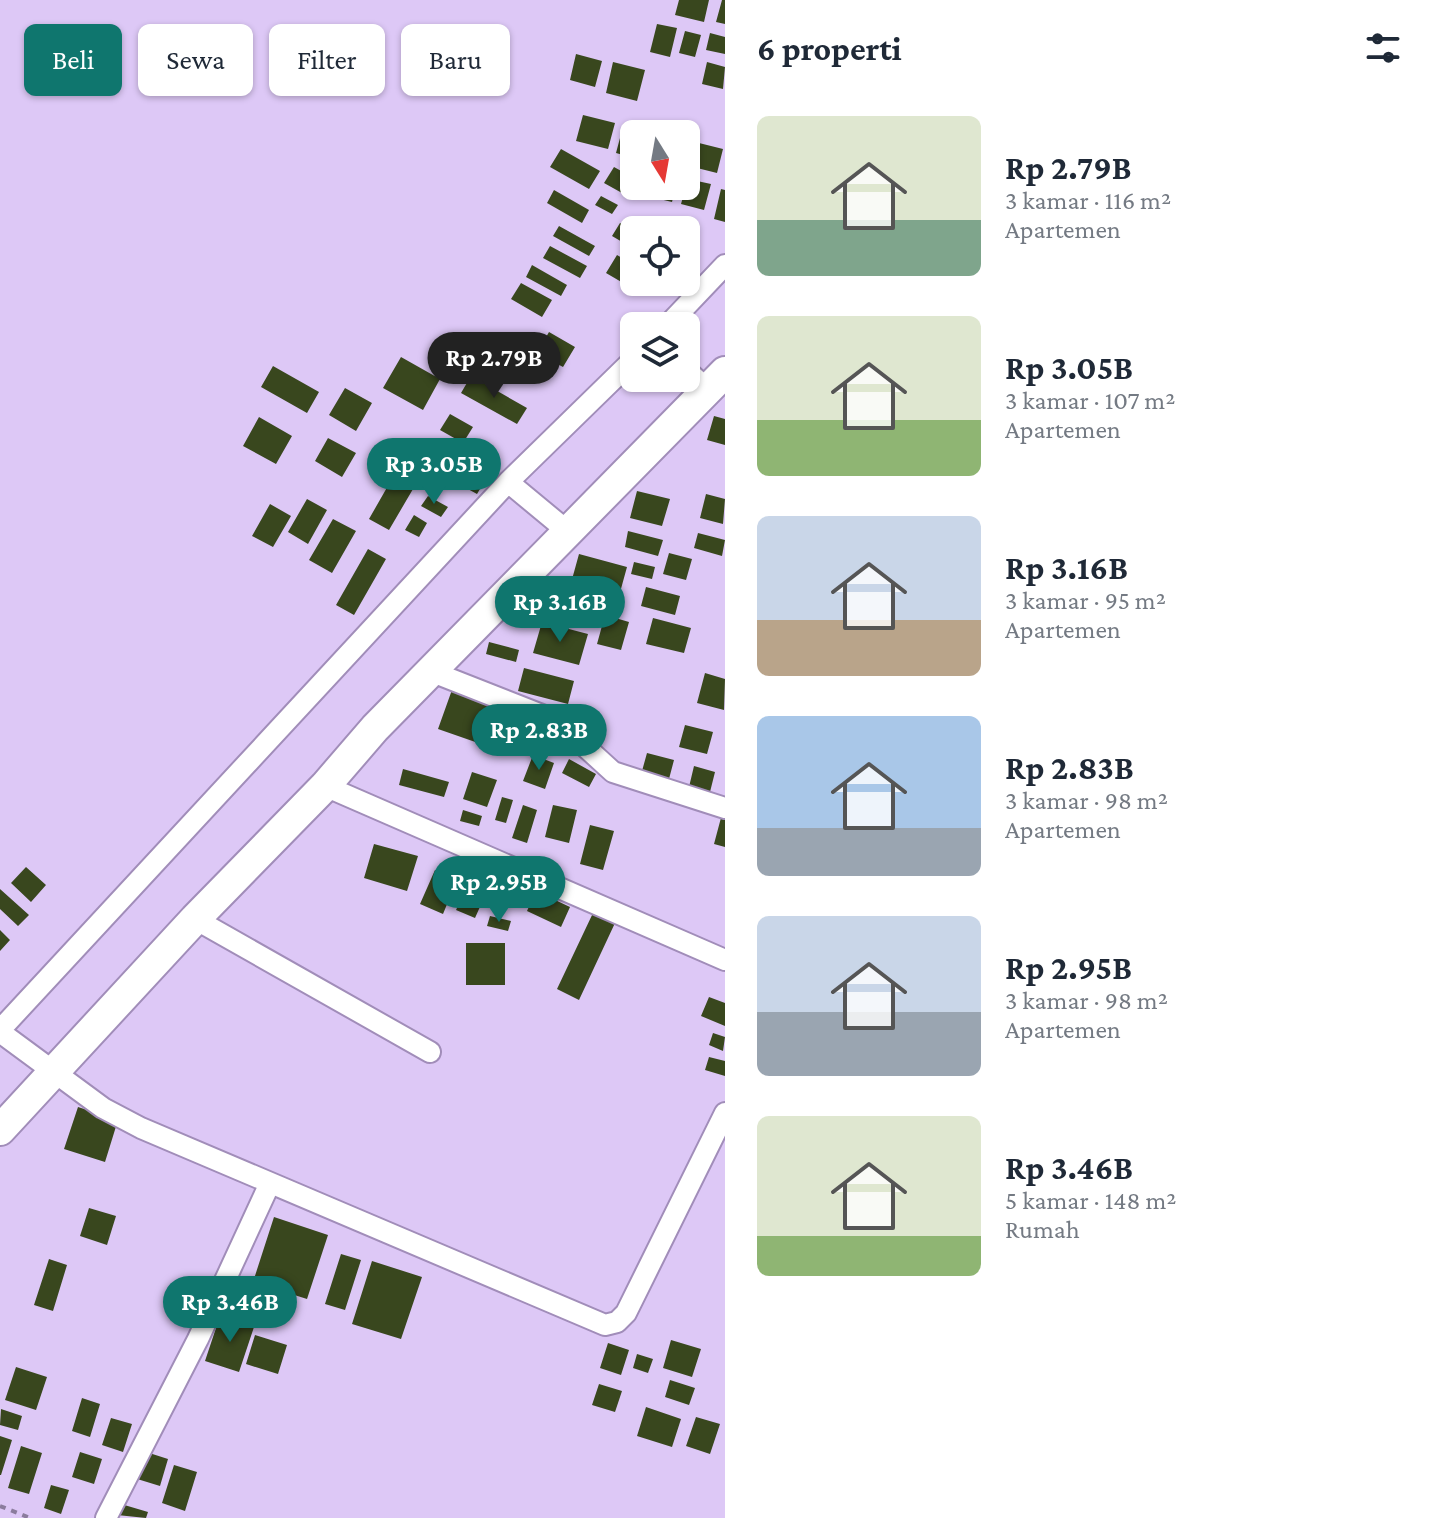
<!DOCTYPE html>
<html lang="id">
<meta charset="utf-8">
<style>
:root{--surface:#fff;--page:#f2f2f3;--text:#1f2937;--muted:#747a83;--accent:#0f766e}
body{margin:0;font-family:"Crimson Pro",serif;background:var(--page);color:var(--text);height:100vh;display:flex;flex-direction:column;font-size:30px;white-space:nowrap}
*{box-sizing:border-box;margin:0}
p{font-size:26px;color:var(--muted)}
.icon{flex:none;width:44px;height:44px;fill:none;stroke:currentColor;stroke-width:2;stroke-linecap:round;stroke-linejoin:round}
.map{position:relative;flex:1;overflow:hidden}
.details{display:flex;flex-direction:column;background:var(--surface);width:712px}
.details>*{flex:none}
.guide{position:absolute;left:24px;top:24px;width:580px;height:72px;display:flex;gap:16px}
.needle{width:52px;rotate:169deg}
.controls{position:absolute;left:620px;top:120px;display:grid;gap:16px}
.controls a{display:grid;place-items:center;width:80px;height:80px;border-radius:12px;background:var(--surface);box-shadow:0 2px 6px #0004;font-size:40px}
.price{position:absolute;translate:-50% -68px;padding:0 18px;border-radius:28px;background:var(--accent);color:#fff;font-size:26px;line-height:52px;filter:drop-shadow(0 2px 4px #0008)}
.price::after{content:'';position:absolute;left:50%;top:48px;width:24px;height:18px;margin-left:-12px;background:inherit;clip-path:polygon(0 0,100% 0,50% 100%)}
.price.selected{background:#222;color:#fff}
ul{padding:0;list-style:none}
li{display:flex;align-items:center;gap:24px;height:200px;padding:0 32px}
li span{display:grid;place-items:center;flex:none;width:224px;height:160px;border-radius:12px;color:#555}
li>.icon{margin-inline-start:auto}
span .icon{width:96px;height:96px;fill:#fffc;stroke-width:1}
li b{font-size:34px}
h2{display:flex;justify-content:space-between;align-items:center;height:96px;padding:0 32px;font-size:34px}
.tag{padding:0 28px;border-radius:12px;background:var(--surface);box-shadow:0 2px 6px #0004;font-size:28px;line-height:72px}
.tag.selected{background:var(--accent);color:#fff}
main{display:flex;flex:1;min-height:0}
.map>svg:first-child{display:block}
.building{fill:#39471e}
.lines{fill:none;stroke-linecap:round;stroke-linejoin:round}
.minor-casing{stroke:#a18db9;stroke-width:24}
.secondary-casing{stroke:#a18db9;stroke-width:34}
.path{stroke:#8b7c9d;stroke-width:4;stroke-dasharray:6 6;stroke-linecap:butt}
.minor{stroke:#fff;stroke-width:20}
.secondary{stroke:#fff;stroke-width:30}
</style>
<main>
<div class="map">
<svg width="725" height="1518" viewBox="0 0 725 1518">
<rect width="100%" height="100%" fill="#ddc8f6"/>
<path class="building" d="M679,0H709L704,22L675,15Z
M722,0H725V24L716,22Z
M657,24L677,28L670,57L650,52Z
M685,31L701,35L695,57L679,53Z
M710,33L725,37V54L706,50Z
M576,54L602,61L595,87L570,80Z
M613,62L645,70L637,101L606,93Z
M707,62L725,67L723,89L702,84Z
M583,115L615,123L608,149L576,141Z
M624,123L654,130L653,134H634V158L616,153Z
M699,143L723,149L717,173L693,167Z
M561,149L600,171L589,189L550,167Z
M614,167L634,178V186H637L631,198L604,183Z
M688,179L711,184L704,210L681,204Z
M650,186H676L672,202L647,196Z
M721,189L725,190V222L714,219Z
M554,190L589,210L582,223L547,203Z
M601,196L618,205L612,214L595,205Z
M620,223L634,231L629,246L612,236Z
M559,226L595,246L589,256L553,236Z
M550,246L587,266L580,278L543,258Z
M686,249L697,255L686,274Z
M617,255L634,265L630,287L606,273Z
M532,265L567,285L561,296L526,277Z
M521,283L552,300L542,317L511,299Z
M549,332L575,347L563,367L537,353Z
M401,357L440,379L423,410L383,388Z
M273,366L319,392L307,413L261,387Z
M471,376L527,408L517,424L461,393Z
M345,388L372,403L356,431L329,415Z
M450,414L473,427L463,443L440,430Z
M714,416L725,419V445L707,440Z
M259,417L292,436L276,464L243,446Z
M328,438L356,453L342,477L315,461Z
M405,438L442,458L430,480L393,459Z
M454,461L486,479L477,494L446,477Z
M393,477L413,489L389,530L369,519Z
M637,491L670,499L662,526L630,518Z
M706,494L725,499L723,524L700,518Z
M428,496L448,507L441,517L421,506Z
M307,499L327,510L308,544L288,532Z
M270,504L291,516L273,547L252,536Z
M414,515L427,523L419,537L405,530Z
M333,519L356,531L332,573L309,560Z
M628,531L663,540L658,556L625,547Z
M698,533L725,540L722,556L694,548Z
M368,549L386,559L354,615L336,605Z
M669,553L692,559L686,580L663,574Z
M579,554L627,567L619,596L571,583Z
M634,562L655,567L652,579L631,574Z
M540,581L591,594L583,623L533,609Z
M646,587L680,596L675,615L641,606Z
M605,615L629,622L621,650L597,644Z
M653,618L691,628L684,653L646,644Z
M542,622L588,634L579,665L533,653Z
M489,642L519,650L516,662L486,654Z
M524,668L574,681L568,704L518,691Z
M705,673L725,679L724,710L697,703Z
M453,687L518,710L504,752L438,729Z
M685,725L713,732L707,754L679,747Z
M647,753L674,760L669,779L642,771Z
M533,755L554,763L545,789L523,781Z
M569,759L596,774L589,787L562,773Z
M694,766L715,772L710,792L689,787Z
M403,769L449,782L444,797L399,785Z
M472,772L497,780L487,807L463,799Z
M502,797L513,800L506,823L495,820Z
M523,805L537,810L527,843L512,838Z
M553,805L577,810L569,843L545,837Z
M463,810L482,816L479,826L460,821Z
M722,814L725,815V847L714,844Z
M590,825L614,831L603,870L580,864Z
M374,844L418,856L407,891L364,878Z
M26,867L46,885L31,902L11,883Z
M435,870L457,880L443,914L420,904Z
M469,883L487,891L475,918L456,910Z
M0,889L29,915L18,926L0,909Z
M536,891L570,907L561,927L527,911Z
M593,913L615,923L579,1000L557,989Z
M490,916L511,921L508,931L487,926Z
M0,930L10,940L0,951Z
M466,943H505V985H466Z
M709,997L725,1003V1026L701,1016Z
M713,1033L725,1037L723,1051L709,1045Z
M709,1057L725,1061V1076L705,1070Z
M78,1107L118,1120L105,1162L64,1149Z
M89,1208L116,1216L107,1245L80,1236Z
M274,1217L328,1235L307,1299L253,1282Z
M341,1254L361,1260L345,1310L325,1304Z
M49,1259L67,1265L53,1311L34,1305Z
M372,1261L422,1277L401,1339L352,1324Z
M220,1316L254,1327L239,1372L205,1361Z
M255,1335L287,1345L278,1374L246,1364Z
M671,1340L701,1349L692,1377L663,1368Z
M608,1343L629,1350L621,1375L600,1368Z
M637,1354L653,1359L648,1373L633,1368Z
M16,1367L47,1377L36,1410L5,1400Z
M670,1380L695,1388L689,1405L665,1397Z
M599,1384L622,1391L615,1412L592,1405Z
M82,1398L100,1404L90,1437L72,1431Z
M646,1407L681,1419L672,1447L637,1436Z
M1,1409L22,1416L18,1430L0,1425Z
M696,1417L720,1424L710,1454L686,1446Z
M111,1418L132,1424L123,1452L102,1445Z
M0,1436L12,1440L1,1475H0Z
M21,1446L42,1453L29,1494L8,1488Z
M143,1451L168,1459L160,1486L134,1478Z
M80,1452L102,1459L94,1484L72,1477Z
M174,1465L197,1472L185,1511L162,1503Z
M51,1485L69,1490L61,1514L44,1508Z
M121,1504L148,1512L146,1518L117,1515Z"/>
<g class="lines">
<g class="minor-casing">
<path id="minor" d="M667,326L725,265
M686,370L708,390
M508,482L566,530
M430,671L557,721L613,772L725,808
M325,786L725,960
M195,919L430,1052
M0,1030L508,482L634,359
M0,1032L103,1108L141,1128L605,1325L617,1322L626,1313L725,1113
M106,1518L198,1339L270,1183"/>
</g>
<g class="secondary-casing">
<path id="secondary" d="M0,1130L195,919L325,786L375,728L725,372"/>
</g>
<path class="path" d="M0,1506L30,1518"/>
<use href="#minor" class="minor"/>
<use href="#secondary" class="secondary"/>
</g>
</svg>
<div class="controls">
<a><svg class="needle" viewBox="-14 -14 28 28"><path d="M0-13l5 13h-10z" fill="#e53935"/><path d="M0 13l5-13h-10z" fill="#747a83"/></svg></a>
<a><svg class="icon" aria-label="locate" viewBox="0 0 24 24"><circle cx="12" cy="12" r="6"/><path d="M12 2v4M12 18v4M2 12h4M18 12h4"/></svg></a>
<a><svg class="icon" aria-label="layers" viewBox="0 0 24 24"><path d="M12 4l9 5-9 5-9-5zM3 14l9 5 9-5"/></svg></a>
</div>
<b class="price selected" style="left:494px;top:400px">Rp 2.79B</b>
<b class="price" style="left:434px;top:506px">Rp 3.05B</b>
<b class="price" style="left:560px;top:644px">Rp 3.16B</b>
<b class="price" style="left:539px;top:772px">Rp 2.83B</b>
<b class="price" style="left:499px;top:924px">Rp 2.95B</b>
<b class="price" style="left:230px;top:1344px">Rp 3.46B</b>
<div class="guide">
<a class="tag selected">Beli</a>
<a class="tag">Sewa</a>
<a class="tag">Filter</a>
<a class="tag">Baru</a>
</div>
</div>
<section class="details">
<h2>6 properti<svg class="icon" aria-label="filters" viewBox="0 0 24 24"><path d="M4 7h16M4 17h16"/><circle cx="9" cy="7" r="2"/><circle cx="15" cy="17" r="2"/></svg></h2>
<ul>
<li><span style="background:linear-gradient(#dfe7d0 65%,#7fa58c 0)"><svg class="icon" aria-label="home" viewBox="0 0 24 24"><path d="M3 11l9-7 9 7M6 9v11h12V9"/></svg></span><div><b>Rp 2.79B</b><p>3 kamar · 116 m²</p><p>Apartemen</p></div></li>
<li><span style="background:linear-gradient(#dfe7d0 65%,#8fb573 0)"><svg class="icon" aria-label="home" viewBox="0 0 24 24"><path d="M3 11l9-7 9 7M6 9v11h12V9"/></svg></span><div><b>Rp 3.05B</b><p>3 kamar · 107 m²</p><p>Apartemen</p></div></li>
<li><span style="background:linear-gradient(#c9d6e8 65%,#b9a48a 0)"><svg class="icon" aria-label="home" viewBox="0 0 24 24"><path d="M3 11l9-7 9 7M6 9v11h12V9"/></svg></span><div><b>Rp 3.16B</b><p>3 kamar · 95 m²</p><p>Apartemen</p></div></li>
<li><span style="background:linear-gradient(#a9c7e8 70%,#9aa5b1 0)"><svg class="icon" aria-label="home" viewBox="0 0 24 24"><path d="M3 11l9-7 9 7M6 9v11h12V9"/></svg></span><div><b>Rp 2.83B</b><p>3 kamar · 98 m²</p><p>Apartemen</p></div></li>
<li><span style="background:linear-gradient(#c9d6e8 60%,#9aa5b1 0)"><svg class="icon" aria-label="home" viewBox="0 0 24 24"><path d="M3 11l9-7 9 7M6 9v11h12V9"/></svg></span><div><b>Rp 2.95B</b><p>3 kamar · 98 m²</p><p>Apartemen</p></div></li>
<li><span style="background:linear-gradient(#dfe7d0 75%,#8fb573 0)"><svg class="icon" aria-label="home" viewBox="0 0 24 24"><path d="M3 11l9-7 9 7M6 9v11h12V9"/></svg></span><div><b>Rp 3.46B</b><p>5 kamar · 148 m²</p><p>Rumah</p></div></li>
</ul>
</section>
</main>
